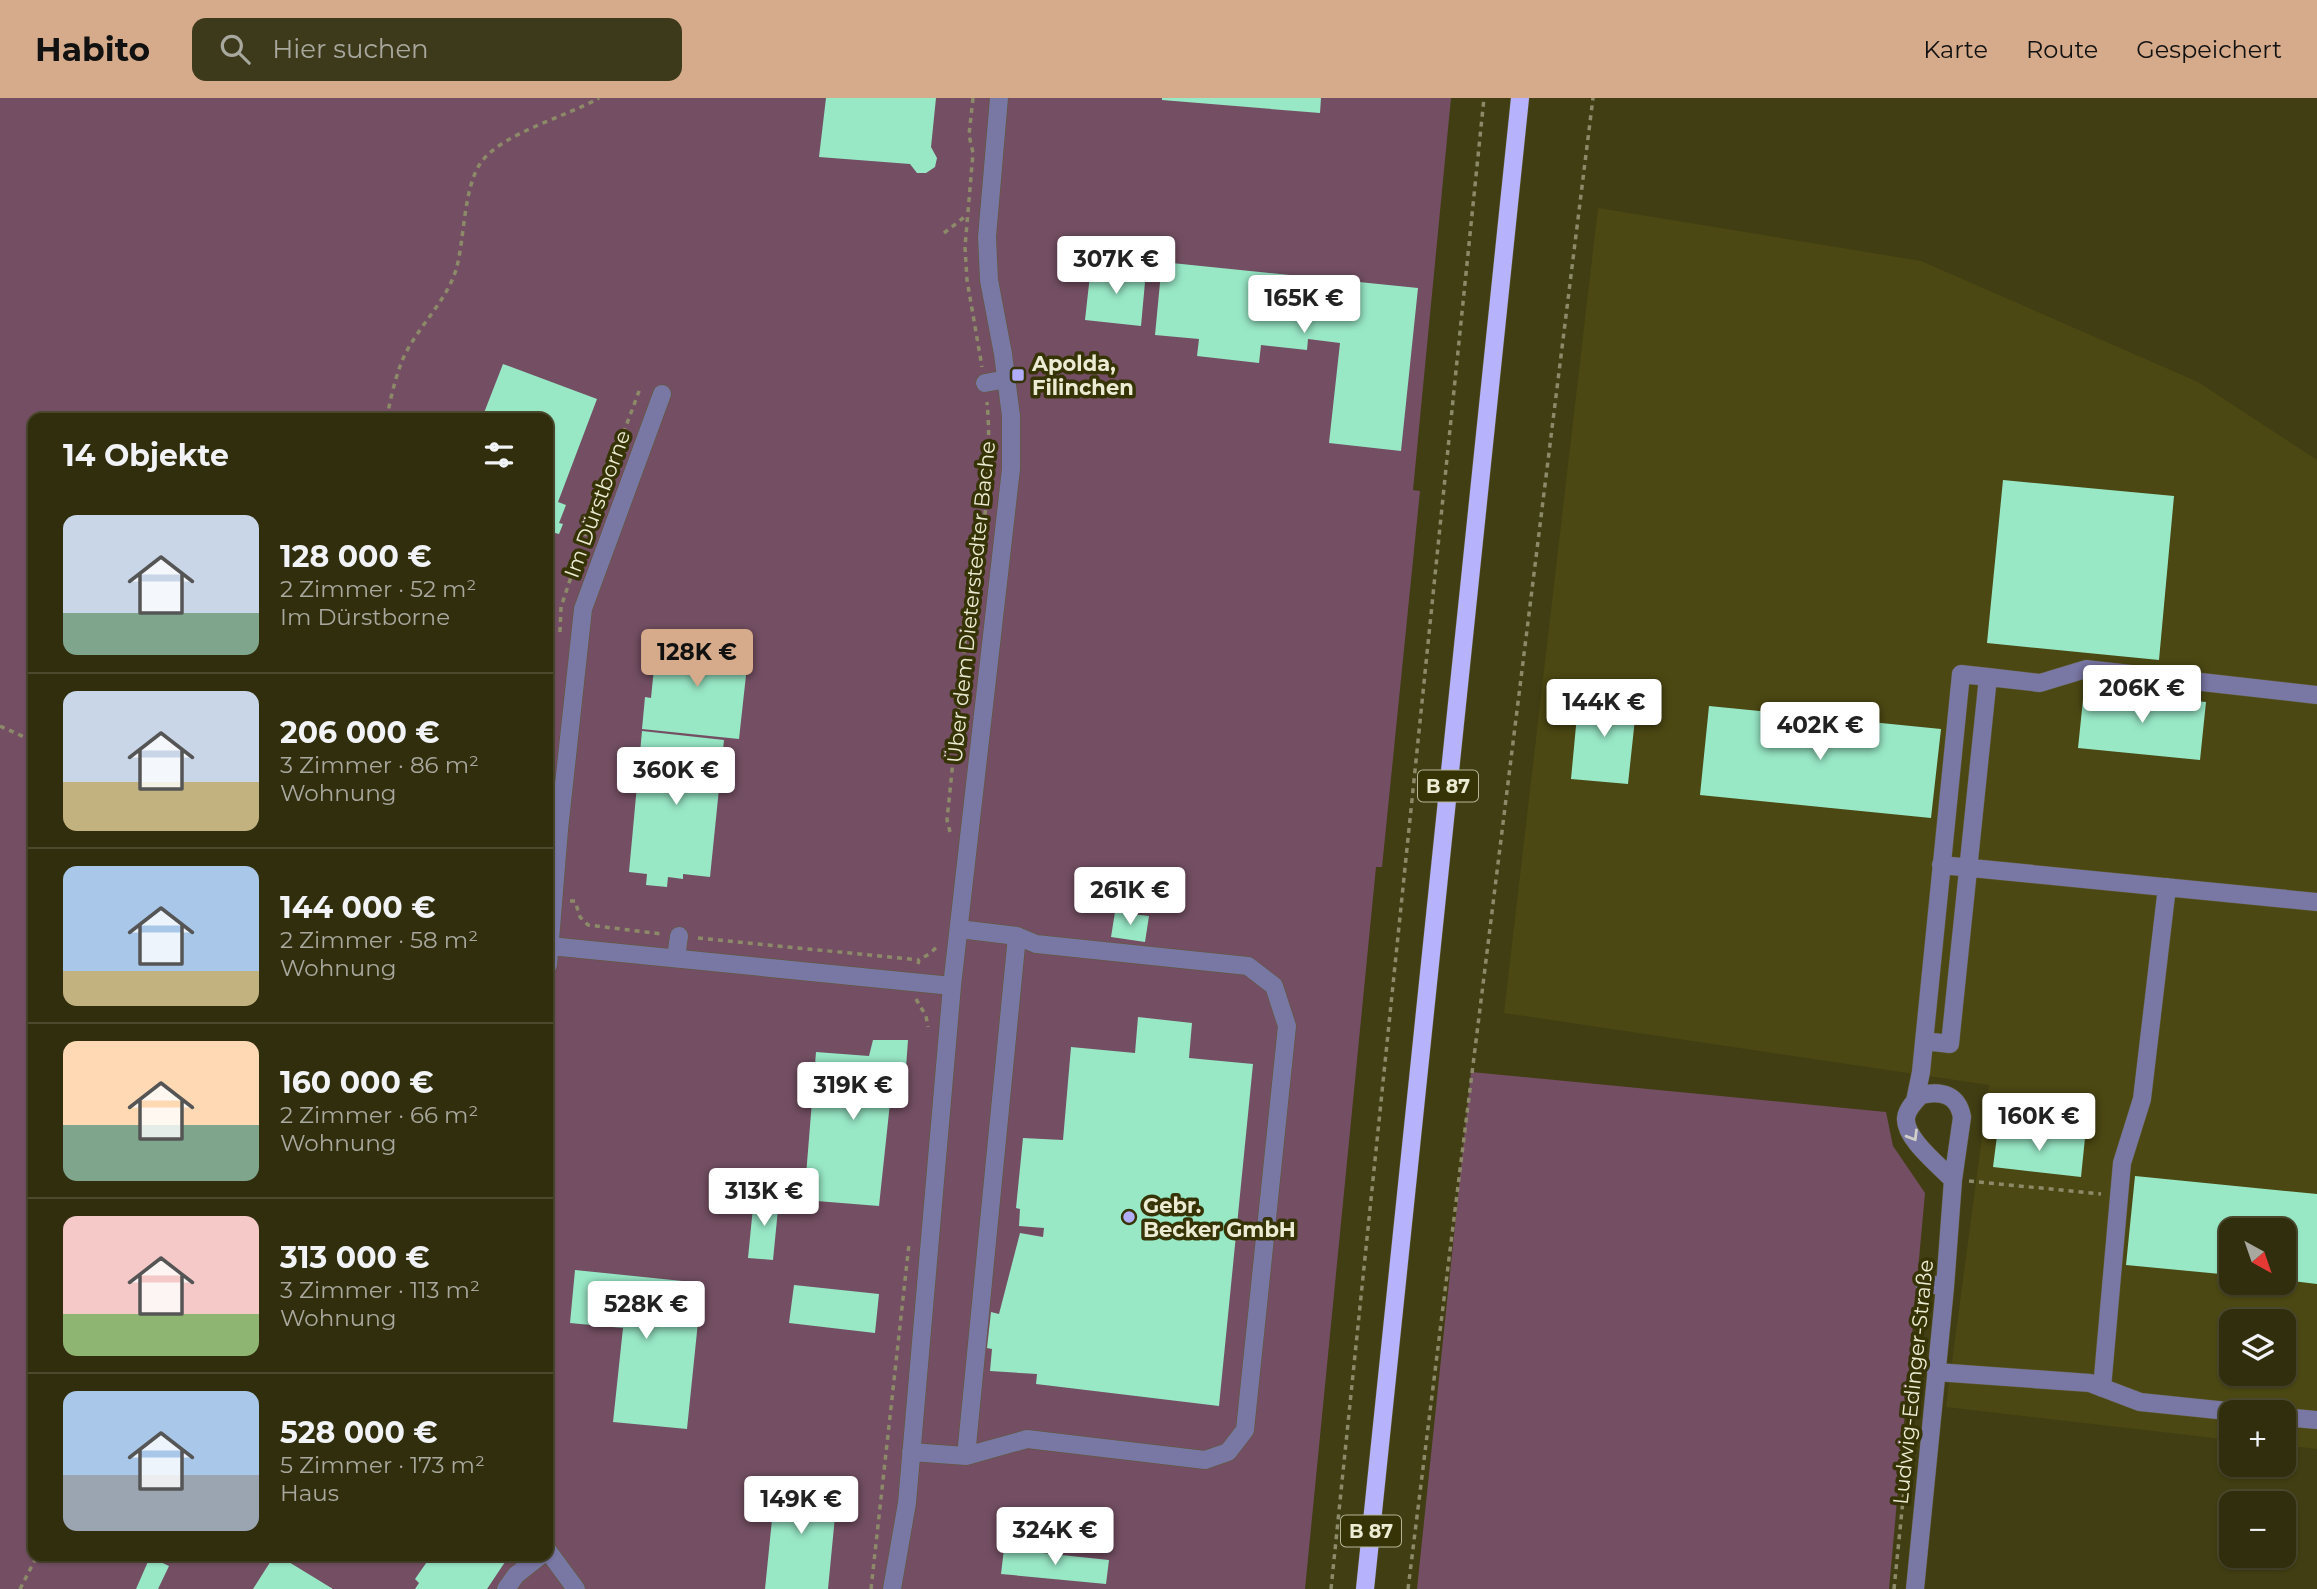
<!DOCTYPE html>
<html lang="de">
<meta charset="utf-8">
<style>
:root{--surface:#312e0e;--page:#3d3a1c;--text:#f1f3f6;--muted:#a8a89e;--line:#4c4a2e;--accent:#d6ab8b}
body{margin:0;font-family:Montserrat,sans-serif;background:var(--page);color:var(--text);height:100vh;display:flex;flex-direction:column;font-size:26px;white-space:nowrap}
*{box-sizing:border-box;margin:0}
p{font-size:23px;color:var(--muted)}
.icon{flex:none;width:38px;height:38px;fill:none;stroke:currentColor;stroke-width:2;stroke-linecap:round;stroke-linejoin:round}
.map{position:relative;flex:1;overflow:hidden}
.drawer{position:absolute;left:28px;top:315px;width:525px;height:1148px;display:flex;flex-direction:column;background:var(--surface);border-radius:14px;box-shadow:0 2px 5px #0004,0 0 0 2px var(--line)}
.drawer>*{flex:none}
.needle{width:46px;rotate:140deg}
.fabs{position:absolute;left:2219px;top:1120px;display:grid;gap:14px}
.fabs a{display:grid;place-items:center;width:77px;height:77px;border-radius:14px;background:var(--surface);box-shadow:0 2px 5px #0004,0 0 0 2px var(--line);font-size:35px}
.price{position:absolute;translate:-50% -60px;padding:0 16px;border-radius:7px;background:#fff;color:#222;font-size:23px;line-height:46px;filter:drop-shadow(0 2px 4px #0008)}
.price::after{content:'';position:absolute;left:50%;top:42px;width:21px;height:16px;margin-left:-10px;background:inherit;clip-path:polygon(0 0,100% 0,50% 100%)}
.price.current{background:var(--accent);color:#111}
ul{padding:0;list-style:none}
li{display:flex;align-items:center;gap:21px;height:175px;padding:0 35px}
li+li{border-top:2px solid var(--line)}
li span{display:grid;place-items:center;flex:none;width:196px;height:140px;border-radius:14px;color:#555}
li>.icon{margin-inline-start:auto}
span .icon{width:84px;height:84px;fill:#fffc;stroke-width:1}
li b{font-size:30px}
h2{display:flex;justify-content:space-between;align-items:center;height:84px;padding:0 35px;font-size:30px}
header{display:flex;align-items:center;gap:42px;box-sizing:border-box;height:98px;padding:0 35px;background:var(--accent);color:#111}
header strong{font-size:33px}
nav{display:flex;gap:38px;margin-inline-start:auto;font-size:24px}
.search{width:490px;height:63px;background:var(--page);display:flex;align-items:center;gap:18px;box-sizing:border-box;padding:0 24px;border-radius:14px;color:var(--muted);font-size:26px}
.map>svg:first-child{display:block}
.built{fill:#4c4813;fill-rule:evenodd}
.green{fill:#744f63;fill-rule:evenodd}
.building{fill:#98e8c6}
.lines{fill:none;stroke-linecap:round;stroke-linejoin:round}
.minor-casing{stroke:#5c5a32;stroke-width:19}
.major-casing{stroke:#5c5a32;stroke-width:19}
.path{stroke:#8c8a68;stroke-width:3.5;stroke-dasharray:5 5;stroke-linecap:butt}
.minor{stroke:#7977a4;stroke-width:18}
.major{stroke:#b6b2fc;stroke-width:18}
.oneway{stroke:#cfcfc8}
.poi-dot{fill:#b1adfa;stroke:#363406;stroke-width:2.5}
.labels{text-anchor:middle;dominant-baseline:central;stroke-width:7;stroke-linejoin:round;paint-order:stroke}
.shield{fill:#363406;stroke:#b5b596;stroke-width:2}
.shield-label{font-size:19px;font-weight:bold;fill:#ececd4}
.poi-label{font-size:21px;font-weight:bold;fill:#ececd4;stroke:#363406;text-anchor:start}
.street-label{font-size:21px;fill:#ececd4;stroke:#363406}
</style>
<header>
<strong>Habito</strong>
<div class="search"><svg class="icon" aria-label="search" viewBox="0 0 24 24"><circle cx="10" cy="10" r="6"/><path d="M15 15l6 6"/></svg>Hier suchen</div>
<nav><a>Karte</a><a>Route</a><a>Gespeichert</a></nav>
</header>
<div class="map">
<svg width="2317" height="1491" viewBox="0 0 2317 1491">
<rect width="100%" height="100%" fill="#413e13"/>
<path class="built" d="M1598,110L1921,163L2198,284L2317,362V1351L2284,1347V1314H2231V1342L1946,1309L1989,987L1504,915ZM2231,1132H2284V1185H2231ZM2231,1223H2284V1276H2231Z"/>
<path class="green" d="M0,0H1451L1413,392L1420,393L1382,769H1376L1305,1491H0ZM33,320H548V1458H33Z
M1471,974L1886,1014L1893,1048L1925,1095L1889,1491H1417Z"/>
<path class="building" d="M826,0H936L931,49L937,60L935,69L926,75H917L910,66L819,59Z
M1162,0H1321L1320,15L1162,2Z
M1162,164L1418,190L1401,353L1329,345L1340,245L1308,241L1307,252L1261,247L1259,265L1197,258L1199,241L1155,237Z
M1091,168L1146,173L1141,228L1085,222Z
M503,266L597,301L558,404L566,407L559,425L563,426L559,436L555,435L548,454V320H482Z
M2003,382L2174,398L2159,562L1987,545Z
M657,540L749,550L739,641L642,631L645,599L651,600Z
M2084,592L2206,604L2200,662L2078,650Z
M1579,596L1637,602L1628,686L1571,681Z
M1709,608L1941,631L1931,720L1700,697Z
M642,633L724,642L710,779L683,776V781L668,779L667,789L646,787L647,776L629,774Z
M1115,814L1149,818L1145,844L1111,839Z
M1138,919L1192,925L1189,960L1253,966L1219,1308L1036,1286L1037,1276L990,1273L992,1251L987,1250L991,1214L999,1216L1020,1135L1043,1139L1044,1130L1019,1128L1020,1111L1016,1110L1023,1040L1063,1042L1071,949L1135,955Z
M873,942H908L904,997L890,1005L879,1108L804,1102L816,954L869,958Z
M1998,1030L2085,1040L2081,1079L1993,1069Z
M2135,1078L2317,1096V1186L2284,1182V1132H2231V1177L2126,1167Z
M754,1099L779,1101L773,1162L748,1160Z
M575,1172L702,1185L687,1331L613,1324L623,1230L570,1225Z
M794,1187L879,1196L875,1235L789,1225Z
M776,1382L838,1387L828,1491H765Z
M1004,1451L1109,1462L1106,1486L1001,1476Z
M274,1458H279L333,1491H253Z
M431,1458H509L487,1491H415L419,1485L415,1481Z
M150,1459L169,1468L158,1491H136Z"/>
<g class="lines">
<g class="minor-casing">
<path id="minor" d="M985,285L1007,281
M1988,579L2040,585L2086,571L2317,597
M1941,767L2317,804
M550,848L952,888
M676,860L679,838
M548,867L559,732L583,511L662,296
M1915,1003L1921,974L1961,576L1988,579L1950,946L1924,943
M1924,1185L1945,1189
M1936,1274L2090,1285L2140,1304L2237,1314
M2102,1290L2122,1065L2142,1001L2167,789
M2284,1319L2317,1322
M911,1354L966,1358L1017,838L959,831
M966,1358L1027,1341L1205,1362L1228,1354L1245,1332L1287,928L1274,888L1248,868L1036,846L1017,838
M548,1453L576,1491
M506,1491L516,1477L540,1458
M892,1491L907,1405L952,888L1011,371V318L1003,256L989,182L987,139L999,0
M1915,1491L1945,1189L1953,1082L1962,1019C1958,997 1942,992 1921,997C1915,1003 1907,1011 1906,1020C1904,1040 1940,1068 1953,1082"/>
</g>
<g class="major-casing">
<path id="major" d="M1365,1491L1520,0"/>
</g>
<path class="path" d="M973,0L969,37L973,55L965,149L967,182L982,269
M944,135L967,117
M387,320C390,302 395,281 402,263C416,230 445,206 456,172C465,141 463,88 482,63C505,34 566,19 599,0
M560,534L561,509L584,440L641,288
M0,628L33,643
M950,734L947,722L970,496C986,444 992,359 987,304
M570,803H575L580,819L588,827L662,836
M698,840L919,862
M918,866L919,862L929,856L937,849
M916,901L926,918L928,929
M1969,1083L2101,1096
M20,1491L37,1458
M871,1491L909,1146
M1331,1491L1484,0
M1408,1491L1593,0
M1894,1491L1915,1284"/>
<use href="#minor" class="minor"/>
<use href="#major" class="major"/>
</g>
<defs><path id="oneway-chevron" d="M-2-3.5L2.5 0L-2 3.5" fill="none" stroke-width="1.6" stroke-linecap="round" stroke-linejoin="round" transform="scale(1.75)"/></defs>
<use class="oneway" href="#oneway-chevron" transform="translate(1913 1038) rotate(59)"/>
<g class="poi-dot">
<rect x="1011" y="270" width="14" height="14" rx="3.5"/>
<circle cx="1129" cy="1119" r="7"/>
</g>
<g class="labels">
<g class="shield">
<rect x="1418" y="672.5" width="60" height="31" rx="5"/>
<rect x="1341" y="1417.5" width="60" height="31" rx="5"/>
</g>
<g class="shield-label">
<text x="1448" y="688">B 87</text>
<text x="1371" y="1433">B 87</text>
</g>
<g class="poi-label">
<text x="1032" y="265">Apolda,<tspan x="1032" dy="24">Filinchen</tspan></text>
<text x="1143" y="1107">Gebr.<tspan x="1143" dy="24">Becker GmbH</tspan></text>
</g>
<g class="street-label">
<text transform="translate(597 406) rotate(-70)">Im Dürstborne</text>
<text transform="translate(971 504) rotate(-84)">Über dem Dieterstedter Bache</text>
<text transform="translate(1913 1284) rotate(-84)">Ludwig-Edinger-Straße</text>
</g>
</g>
</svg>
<div class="fabs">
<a><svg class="needle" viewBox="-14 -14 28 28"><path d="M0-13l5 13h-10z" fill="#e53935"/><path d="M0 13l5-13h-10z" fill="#a8a89e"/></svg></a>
<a><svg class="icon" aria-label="layers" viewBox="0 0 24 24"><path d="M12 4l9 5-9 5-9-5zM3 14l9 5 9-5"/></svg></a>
<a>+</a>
<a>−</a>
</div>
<b class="price" style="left:1116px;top:198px">307K €</b>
<b class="price" style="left:1304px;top:237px">165K €</b>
<b class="price current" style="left:697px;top:591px">128K €</b>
<b class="price" style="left:2142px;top:627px">206K €</b>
<b class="price" style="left:1604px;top:641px">144K €</b>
<b class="price" style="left:1820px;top:664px">402K €</b>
<b class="price" style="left:676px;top:709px">360K €</b>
<b class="price" style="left:1130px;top:829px">261K €</b>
<b class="price" style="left:853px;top:1024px">319K €</b>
<b class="price" style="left:2039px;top:1055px">160K €</b>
<b class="price" style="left:764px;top:1130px">313K €</b>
<b class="price" style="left:646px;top:1243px">528K €</b>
<b class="price" style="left:801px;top:1438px">149K €</b>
<b class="price" style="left:1055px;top:1469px">324K €</b>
<section class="drawer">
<h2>14 Objekte<svg class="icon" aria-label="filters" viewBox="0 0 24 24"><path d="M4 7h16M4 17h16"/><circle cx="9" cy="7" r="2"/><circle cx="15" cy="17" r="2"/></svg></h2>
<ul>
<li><span style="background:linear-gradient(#c9d6e8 70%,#7fa58c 0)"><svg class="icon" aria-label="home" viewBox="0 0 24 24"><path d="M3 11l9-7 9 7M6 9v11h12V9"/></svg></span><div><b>128 000 €</b><p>2 Zimmer · 52 m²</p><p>Im Dürstborne</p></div></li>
<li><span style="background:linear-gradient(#c9d6e8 65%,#c2b280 0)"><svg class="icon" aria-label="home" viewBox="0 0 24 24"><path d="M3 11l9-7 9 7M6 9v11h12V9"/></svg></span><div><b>206 000 €</b><p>3 Zimmer · 86 m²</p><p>Wohnung</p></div></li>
<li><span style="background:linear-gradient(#a9c7e8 75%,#c2b280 0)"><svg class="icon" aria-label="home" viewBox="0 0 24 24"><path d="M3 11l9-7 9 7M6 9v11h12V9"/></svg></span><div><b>144 000 €</b><p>2 Zimmer · 58 m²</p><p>Wohnung</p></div></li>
<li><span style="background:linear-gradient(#ffd9b3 60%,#7fa58c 0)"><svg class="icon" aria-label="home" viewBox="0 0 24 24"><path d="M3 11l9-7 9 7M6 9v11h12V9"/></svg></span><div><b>160 000 €</b><p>2 Zimmer · 66 m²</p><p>Wohnung</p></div></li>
<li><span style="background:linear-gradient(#f6c9c9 70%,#8fb573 0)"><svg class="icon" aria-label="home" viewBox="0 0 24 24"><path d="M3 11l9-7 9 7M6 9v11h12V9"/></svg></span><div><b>313 000 €</b><p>3 Zimmer · 113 m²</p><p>Wohnung</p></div></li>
<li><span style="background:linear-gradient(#a9c7e8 60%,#9aa5b1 0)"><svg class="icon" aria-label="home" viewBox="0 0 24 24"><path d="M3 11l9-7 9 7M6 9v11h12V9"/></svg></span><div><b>528 000 €</b><p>5 Zimmer · 173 m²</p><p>Haus</p></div></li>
</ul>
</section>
</div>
